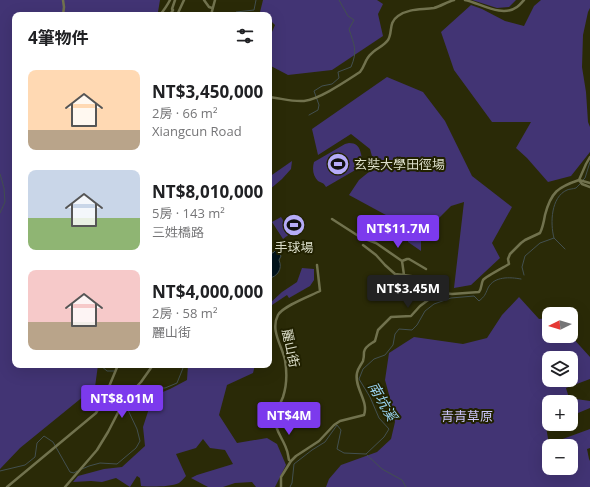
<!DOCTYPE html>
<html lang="zh-TW">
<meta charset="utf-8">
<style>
:root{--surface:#fff;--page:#f2f2f2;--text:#202124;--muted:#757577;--accent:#7c3aed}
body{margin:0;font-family:"Open Sans","Noto Sans TC",sans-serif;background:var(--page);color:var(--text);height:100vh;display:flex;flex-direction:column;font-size:15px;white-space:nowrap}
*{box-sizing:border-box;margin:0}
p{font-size:13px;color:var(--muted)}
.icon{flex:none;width:22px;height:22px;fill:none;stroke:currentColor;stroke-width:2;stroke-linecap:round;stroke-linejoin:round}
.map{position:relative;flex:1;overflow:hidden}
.side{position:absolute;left:12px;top:12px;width:260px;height:356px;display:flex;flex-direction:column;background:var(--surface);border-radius:8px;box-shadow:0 4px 16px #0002}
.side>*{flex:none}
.needle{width:26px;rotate:265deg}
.fabs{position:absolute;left:542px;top:307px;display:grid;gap:8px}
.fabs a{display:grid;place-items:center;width:36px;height:36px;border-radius:8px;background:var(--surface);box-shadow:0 4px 16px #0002;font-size:20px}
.price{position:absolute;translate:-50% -34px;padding:0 9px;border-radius:4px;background:var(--accent);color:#fff;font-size:13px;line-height:26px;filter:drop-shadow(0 1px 2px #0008)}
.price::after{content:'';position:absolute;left:50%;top:24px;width:12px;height:9px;margin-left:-6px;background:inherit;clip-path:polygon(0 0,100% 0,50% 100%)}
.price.on{background:#222;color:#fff}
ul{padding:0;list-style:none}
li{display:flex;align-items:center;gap:12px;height:100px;padding:0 16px}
li span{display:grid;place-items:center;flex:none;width:112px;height:80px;border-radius:8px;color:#555}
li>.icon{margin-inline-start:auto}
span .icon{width:48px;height:48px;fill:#fffc;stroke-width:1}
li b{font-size:17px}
h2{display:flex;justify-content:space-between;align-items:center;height:48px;padding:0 16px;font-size:17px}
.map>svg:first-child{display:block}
.green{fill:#423474;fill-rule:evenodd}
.water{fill:#02131b;stroke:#435050}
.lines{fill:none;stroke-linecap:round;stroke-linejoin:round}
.stream{stroke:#435050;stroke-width:1}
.minor{stroke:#71724e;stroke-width:2.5}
.labels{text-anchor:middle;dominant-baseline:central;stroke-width:4;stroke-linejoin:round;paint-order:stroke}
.poi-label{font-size:13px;fill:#dcdeca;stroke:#212100;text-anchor:start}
.street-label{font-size:13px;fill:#dcdeca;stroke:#212100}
.park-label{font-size:13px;fill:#cbc5f9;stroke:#212100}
.water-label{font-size:14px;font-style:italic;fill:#9ad5f3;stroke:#212100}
</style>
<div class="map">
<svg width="590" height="487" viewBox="0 0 590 487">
<rect width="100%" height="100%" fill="#2a2a07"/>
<path class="green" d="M0,0H160L158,12L156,15H15V365H98L95,387L20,448L0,469Z
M263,0H377L383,4L378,14L383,36L332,70L288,75L269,65V39L275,25L269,19V15H264L260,12Z
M472,0H516L509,7L497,8Z
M541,0H590V8L588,12L583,35L582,67L586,92L588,122L590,127V152L571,176L548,182L527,158L516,148L531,122H492L454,70L441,32L471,5L482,9L505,21L524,26L534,6Z
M387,77L423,92L445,121L472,176L512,207L492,243L500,258L471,285L454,288L464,202L451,206L421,236V251L408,242V227L349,195L359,180L375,167L370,149L351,134L318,155L312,129Z
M349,143C363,143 360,157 364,165L326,187C324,183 322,183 318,181C313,176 312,169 314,162L345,144Z
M292,161L291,169L282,179L269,190V177Z
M281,217L291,233L283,239L272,222Z
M302,268L314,269V280L310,286L289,298L287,295L269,307V304L282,292L297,282Z
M519,297L539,319L549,318V336H571L590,357V379L566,388L569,398L590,401V408L571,416V402H549V424H553L546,427L549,444L590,429V448L587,449L589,459L590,461V487H326L329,479L341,465L377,452L391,439L395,422L391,402L385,380L389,353L414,337L463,344L487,338L502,315ZM549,358H571V380H549ZM549,446H571V468H549Z
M188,365H255L253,373L227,385L219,415L237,443L267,438L277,444L286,465L275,487H256L252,482L235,483L223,487H208L191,478L197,475L233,464L225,450L210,448L203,439L196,448L176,454L186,476C184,478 182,481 179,483C170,487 151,487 141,486L140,478L137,476L130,487L116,478L102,482L91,481L73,482L78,476L104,469L122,467L145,446L143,427L153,396L170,389L187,380Z"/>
<path class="water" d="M276,250L278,251L281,256L279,260C283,269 277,277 269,278V252L273,253Z"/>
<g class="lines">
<path class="stream" d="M234,15L236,12L254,10L256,0
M309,115L318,110L319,105L314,91L322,86L332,84L339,78L338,72L351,67C358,50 354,45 349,29L354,20L348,16L339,0
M0,174L4,188L5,202L0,213
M583,180L585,178L590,162
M554,238L565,249
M524,275L522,267L525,256L540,243L554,238C550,223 551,197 567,190C569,189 573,189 576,188L581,183
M100,365L107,371H114
M367,455L382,469L402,480L406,487
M82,469L89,466L100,463L117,464L136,448L140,441L137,429L128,410L127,401L136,393L153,388H165L177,383L183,368V365
M0,471L25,465L35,457L37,443L44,436L53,442L70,472L74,473L77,471
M290,487L292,483L294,464L312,450L325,442L337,425L341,430L337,449L344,453L366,454L384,437L389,429L379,418L370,397L359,379L363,369L374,359L385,355L393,345L395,334L399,329L412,330L417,325L425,311L434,304L451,298L474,296L479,301C485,296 485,295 488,288C494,276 510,277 521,279"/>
<path class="minor" d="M63,0L64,7L63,15
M204,0L209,7L212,8
M465,0C480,3 502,18 517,7C520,5 522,2 524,0
M160,15C164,10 167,6 170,0
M170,15L173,10L172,9L175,0
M179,15L178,13L184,0
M211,15L215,0
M269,97C280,98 292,102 304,101C320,99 346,81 360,72C365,66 365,59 371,54C375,49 384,46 388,40C393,32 388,23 398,16C409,8 422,10 434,8C441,6 447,2 454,0
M579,180L582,184L590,187
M579,180L590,183
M332,219L360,237L376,243L402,261L404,275L430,279L432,282L435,295
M363,245L376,255L385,265L395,274L404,275
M402,261L407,259H409L426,269
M291,461L289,460C288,456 288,452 286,448C283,439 275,430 275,420C275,414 281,402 283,397C287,385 287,372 285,360C282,346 270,330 278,315C283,306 310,296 320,291L317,265
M7,487L96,413L103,401L118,365
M65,487L97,450L108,432L125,399L141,382L153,365
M281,487V477L291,461L296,456L319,441L334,425L340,421L364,415C369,401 354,388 357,373C358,368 361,365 363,361C364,358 364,355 364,352C365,346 371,344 375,341L378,330L391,317L411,316L420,306L435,295L441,293L452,294L479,292C482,288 481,284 483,280C485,277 504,267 509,264L508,259L510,254L521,243L525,240L540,233C543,227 544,221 545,215C551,192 558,187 579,180L586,164L590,157"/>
</g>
<defs>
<g id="stadium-disc" transform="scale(1.15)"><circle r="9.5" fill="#b6acf8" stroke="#212100"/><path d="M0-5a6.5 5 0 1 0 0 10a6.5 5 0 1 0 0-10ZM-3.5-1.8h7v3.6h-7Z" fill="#111"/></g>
</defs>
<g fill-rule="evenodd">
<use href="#stadium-disc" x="338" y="164"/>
<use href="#stadium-disc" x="294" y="225"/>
</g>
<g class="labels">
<g class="poi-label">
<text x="354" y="164">玄奘大學田徑場</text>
<text x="294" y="247" text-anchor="middle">手球場</text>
</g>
<g class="street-label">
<text transform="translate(291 348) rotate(78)">麗山街</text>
</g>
<g class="park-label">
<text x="467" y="416">青青草原</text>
</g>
<g class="water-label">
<text transform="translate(383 401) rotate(60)">南坑溪</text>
</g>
</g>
</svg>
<div class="fabs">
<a><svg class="needle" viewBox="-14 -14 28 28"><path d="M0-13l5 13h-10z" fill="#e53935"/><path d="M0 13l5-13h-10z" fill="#757577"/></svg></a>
<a><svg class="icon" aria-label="layers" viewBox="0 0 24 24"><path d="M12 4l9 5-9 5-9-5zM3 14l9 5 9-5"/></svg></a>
<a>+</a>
<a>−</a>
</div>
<b class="price" style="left:398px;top:249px">NT$11.7M</b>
<b class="price on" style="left:408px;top:309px">NT$3.45M</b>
<b class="price" style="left:122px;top:419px">NT$8.01M</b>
<b class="price" style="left:289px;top:436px">NT$4M</b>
<section class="side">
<h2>4筆物件<svg class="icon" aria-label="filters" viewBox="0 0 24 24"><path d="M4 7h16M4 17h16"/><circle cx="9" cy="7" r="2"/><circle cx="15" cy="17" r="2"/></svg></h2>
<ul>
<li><span style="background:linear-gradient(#ffd9b3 75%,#b9a48a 0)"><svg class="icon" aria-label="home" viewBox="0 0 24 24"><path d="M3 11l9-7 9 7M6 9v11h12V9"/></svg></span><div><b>NT$3,450,000</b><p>2房 · 66 m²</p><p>Xiangcun Road</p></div></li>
<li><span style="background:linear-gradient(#c9d6e8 60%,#8fb573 0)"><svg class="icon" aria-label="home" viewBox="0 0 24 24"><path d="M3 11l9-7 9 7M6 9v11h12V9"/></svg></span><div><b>NT$8,010,000</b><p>5房 · 143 m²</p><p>三姓橋路</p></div></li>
<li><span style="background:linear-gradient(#f6c9c9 65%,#b9a48a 0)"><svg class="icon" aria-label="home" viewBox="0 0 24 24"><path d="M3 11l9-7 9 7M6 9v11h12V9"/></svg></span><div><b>NT$4,000,000</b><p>2房 · 58 m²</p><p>麗山街</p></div></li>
</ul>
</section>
</div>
